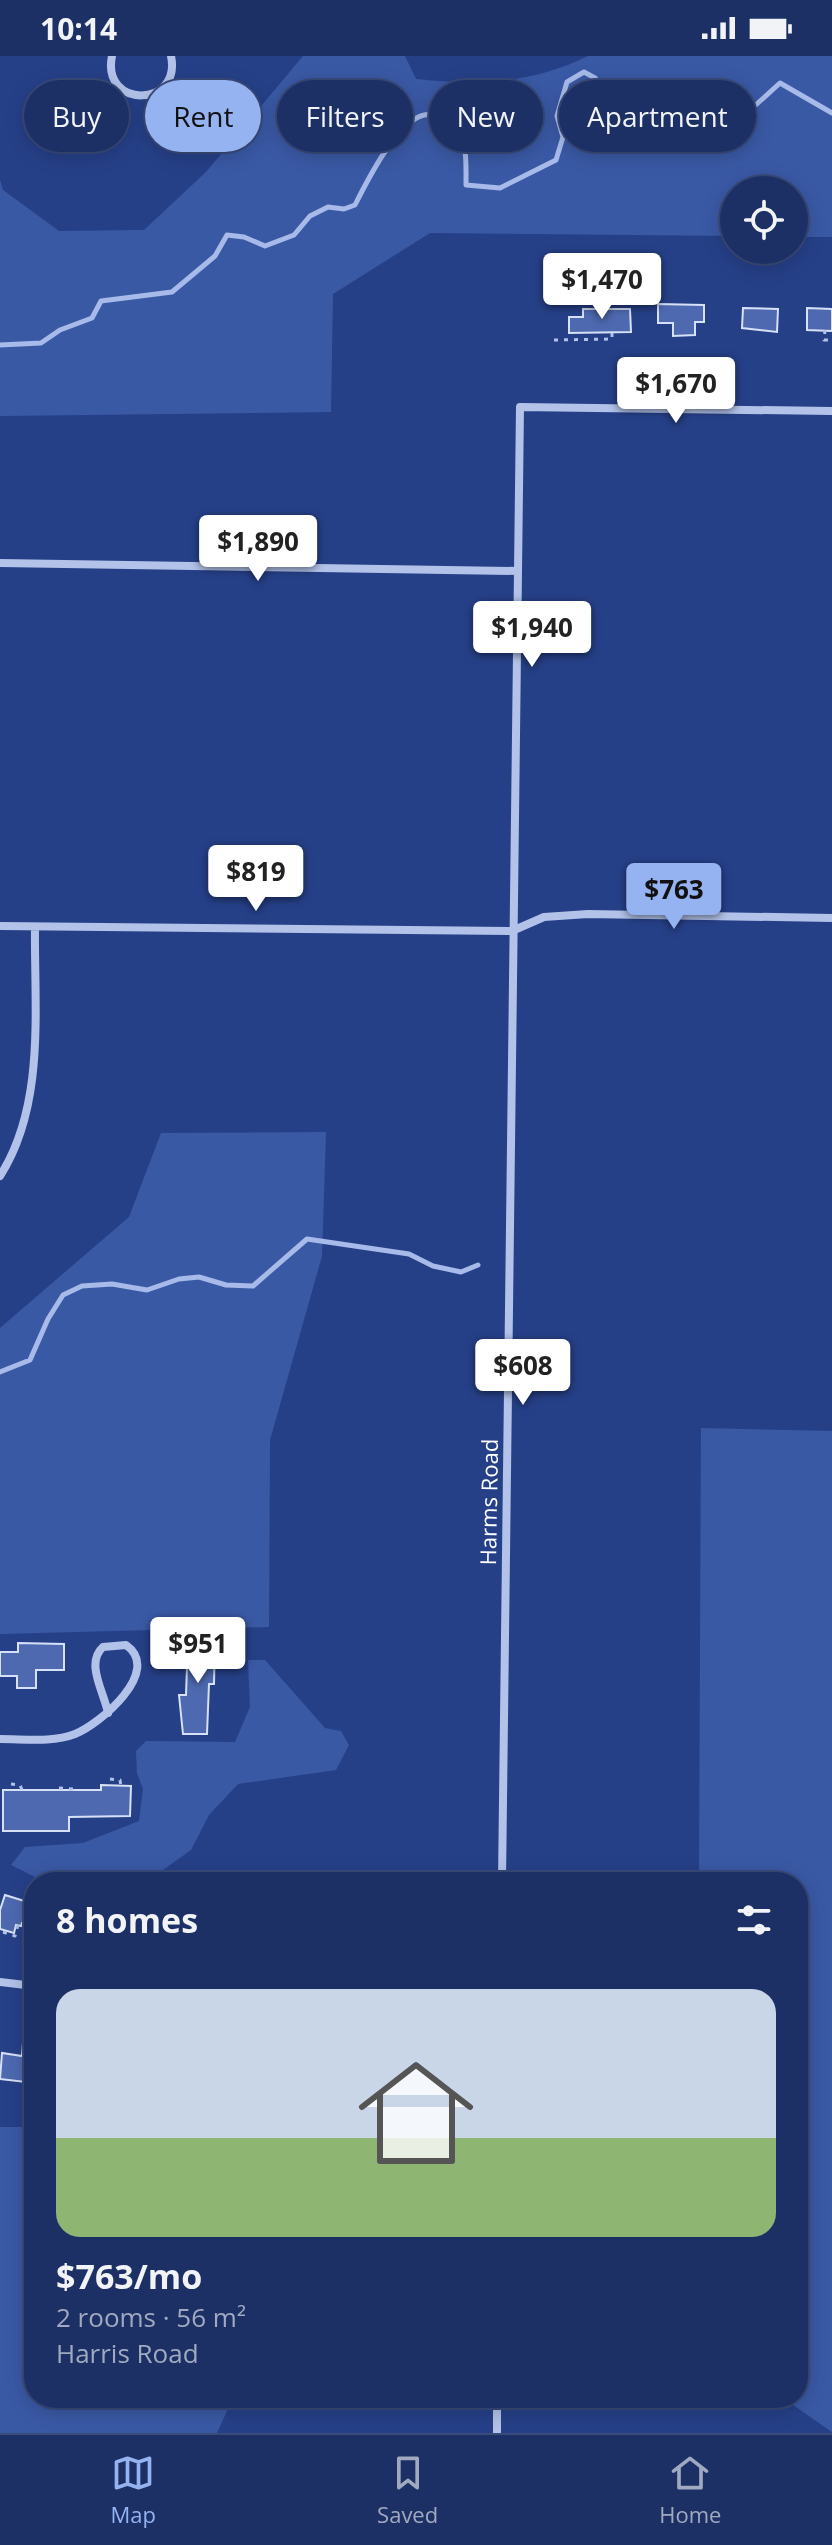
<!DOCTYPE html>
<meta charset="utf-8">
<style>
:root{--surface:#1c3066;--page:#293c6f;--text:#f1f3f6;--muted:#a0a9bf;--line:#3a4b7a;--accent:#95b2f1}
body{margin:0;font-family:"Open Sans",sans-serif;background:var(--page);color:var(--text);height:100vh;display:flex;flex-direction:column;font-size:30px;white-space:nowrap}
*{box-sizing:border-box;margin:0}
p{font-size:26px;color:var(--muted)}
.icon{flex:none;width:44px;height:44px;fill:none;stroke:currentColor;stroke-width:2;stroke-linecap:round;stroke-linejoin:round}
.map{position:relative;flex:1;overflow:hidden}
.sheet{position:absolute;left:24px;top:1816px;width:784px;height:536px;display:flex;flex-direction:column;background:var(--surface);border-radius:32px;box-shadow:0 4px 20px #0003,0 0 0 2px var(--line)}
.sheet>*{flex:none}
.banner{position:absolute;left:24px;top:24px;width:784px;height:72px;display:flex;gap:16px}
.buttons{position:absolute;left:720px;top:120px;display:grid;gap:16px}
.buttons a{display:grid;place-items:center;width:88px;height:88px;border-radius:50%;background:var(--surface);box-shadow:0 4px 20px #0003,0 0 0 2px var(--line);font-size:40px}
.price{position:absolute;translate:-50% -68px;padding:0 18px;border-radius:8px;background:#fff;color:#222;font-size:26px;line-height:52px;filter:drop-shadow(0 2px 4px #0008)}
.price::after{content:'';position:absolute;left:50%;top:48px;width:24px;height:18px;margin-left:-12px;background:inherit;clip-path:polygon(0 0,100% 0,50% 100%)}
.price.active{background:var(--accent);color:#111}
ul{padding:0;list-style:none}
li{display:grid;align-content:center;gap:16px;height:424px;padding:0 32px}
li+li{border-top:2px solid var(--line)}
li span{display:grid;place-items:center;height:248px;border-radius:24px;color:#555}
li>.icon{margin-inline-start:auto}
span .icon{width:144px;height:144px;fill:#fffc;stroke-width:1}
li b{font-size:34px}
h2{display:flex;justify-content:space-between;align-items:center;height:96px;padding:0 32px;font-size:34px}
.chip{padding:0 28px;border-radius:36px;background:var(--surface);box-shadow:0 4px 20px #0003,0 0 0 2px var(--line);font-size:28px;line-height:72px}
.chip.active{background:var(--accent);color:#111}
.status{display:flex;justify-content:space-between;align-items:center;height:56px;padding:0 40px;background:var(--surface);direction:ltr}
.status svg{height:22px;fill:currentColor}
.dock{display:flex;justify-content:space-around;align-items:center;height:112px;border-top:2px solid var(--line);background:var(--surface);font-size:22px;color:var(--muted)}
.dock a{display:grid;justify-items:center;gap:4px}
.dock .active{color:var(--accent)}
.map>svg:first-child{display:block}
.green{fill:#3a59a5}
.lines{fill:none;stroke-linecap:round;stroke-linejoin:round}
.stream{stroke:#a7bae9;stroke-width:5}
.building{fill:#4e69b0;stroke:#d6e0f7;stroke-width:2}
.path{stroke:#b2c2e9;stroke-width:3;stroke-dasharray:4 6;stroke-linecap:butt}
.street{stroke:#b2c2e9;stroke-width:8}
.labels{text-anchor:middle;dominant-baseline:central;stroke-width:6;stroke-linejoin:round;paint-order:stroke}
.street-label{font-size:22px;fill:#fff;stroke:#264088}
</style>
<div class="status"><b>10:14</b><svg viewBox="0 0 49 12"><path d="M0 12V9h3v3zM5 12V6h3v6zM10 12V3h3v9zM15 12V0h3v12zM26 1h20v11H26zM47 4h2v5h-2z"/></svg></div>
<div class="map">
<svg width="832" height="2377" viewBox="0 0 832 2377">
<rect width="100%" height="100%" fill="#264088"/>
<path class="green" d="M303,0H405L416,23C476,30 534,27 588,0H832V181H794V134H734V180L430,177L333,238L331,356L0,360V124L3,134L59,175L144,174L206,116Z
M326,1076L322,1200L270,1384L269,1571L0,1578V1272L129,1161L161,1077Z
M701,1372L832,1375V2376L783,2342H798V1826H699Z
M248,1604H265L325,1672L341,1675L349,1689L336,1714L238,1728L209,1759L191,1794L163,1814L102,1826H45L11,1809L25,1791L83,1787L139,1765L143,1733L137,1717L136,1695L146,1685L235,1686L250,1651Z
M0,2071H34V2342H233L217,2377H0Z"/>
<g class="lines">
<path class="stream" d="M0,289L41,287L60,274L92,262L101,245L172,236L215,200L227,179L244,181L265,190L294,179L310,160L328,151L344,153L355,149C367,125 397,65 424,59C432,57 442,59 450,59C468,75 466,106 466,129L500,132L556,104L563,81L557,60L567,26L584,16L595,22L622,62L636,58L658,59L681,51L710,49L748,56L780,27L832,57
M0,1316L30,1304L48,1263L63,1239L82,1230L112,1228L147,1234L179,1223L199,1221L226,1229L253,1230L307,1183L409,1198L433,1210L461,1216L478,1209"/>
</g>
<path class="building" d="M658,248L704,249V266H695V279L673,280V267H658Z
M743,252L778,253L777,276L742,272Z
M807,252L832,253V275L807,274Z
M583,253H630L631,276L569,277V261H583Z
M188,1581L215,1582L214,1628H209L207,1678H183L179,1639H186Z
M18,1587L64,1588V1614H36V1632H17V1620H0V1596H18Z
M101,1729L131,1730L130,1760L69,1761V1775H3V1734H101Z
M5,1839L34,1848V1870L22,1867L21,1870L16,1869L14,1877L0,1873V1854Z
M24,1973L34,1974V2027L0,2023L2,1997L22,2000Z"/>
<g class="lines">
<path class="path" d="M825,274L824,284H832
M554,284L612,283V277
M110,1723L120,1724L121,1730
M11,1728L20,1729L22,1734
M59,1732L74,1733
M3,1876L15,1880L18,1869"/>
<path class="street" d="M112,0C101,53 182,52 171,0
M0,507L517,515
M0,870L512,875L544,861L588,858L832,862
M0,1120C46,1048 34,952 35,871
M0,1683C25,1683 52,1687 75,1678C100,1668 163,1615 126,1589L103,1591C85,1607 104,1636 108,1657
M502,1826L520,351L832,355
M0,1926L34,1930
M497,2377V2342"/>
</g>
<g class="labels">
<g class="street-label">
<text transform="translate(488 1446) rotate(-89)">Harms Road</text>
</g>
</g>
</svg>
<div class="buttons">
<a><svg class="icon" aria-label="locate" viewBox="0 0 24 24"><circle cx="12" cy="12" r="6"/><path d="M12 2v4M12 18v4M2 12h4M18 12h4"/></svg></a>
</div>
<b class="price" style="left:602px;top:265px">$1,470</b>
<b class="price" style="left:676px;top:369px">$1,670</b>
<b class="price" style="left:258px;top:527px">$1,890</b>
<b class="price" style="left:532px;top:613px">$1,940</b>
<b class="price" style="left:256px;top:857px">$819</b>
<b class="price active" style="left:674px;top:875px">$763</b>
<b class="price" style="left:523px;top:1351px">$608</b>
<b class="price" style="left:198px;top:1629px">$951</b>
<div class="banner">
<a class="chip">Buy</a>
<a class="chip active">Rent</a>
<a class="chip">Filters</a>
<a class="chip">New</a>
<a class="chip">Apartment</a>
</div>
<section class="sheet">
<h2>8 homes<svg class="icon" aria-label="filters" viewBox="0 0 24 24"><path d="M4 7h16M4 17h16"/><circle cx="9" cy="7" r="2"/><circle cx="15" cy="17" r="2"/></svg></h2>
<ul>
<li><span style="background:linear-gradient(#c9d6e8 60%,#8fb573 0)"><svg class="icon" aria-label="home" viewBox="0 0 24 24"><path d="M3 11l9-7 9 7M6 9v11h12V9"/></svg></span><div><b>$763/mo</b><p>2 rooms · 56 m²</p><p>Harris Road</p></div></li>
</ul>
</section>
</div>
<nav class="dock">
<a class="active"><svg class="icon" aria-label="map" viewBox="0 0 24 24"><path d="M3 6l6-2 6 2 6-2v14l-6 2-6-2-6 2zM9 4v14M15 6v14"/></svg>Map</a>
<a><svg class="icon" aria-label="saved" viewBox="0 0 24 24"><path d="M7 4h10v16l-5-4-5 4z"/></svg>Saved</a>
<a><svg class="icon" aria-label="home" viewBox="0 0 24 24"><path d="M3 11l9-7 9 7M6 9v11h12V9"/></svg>Home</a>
</nav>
